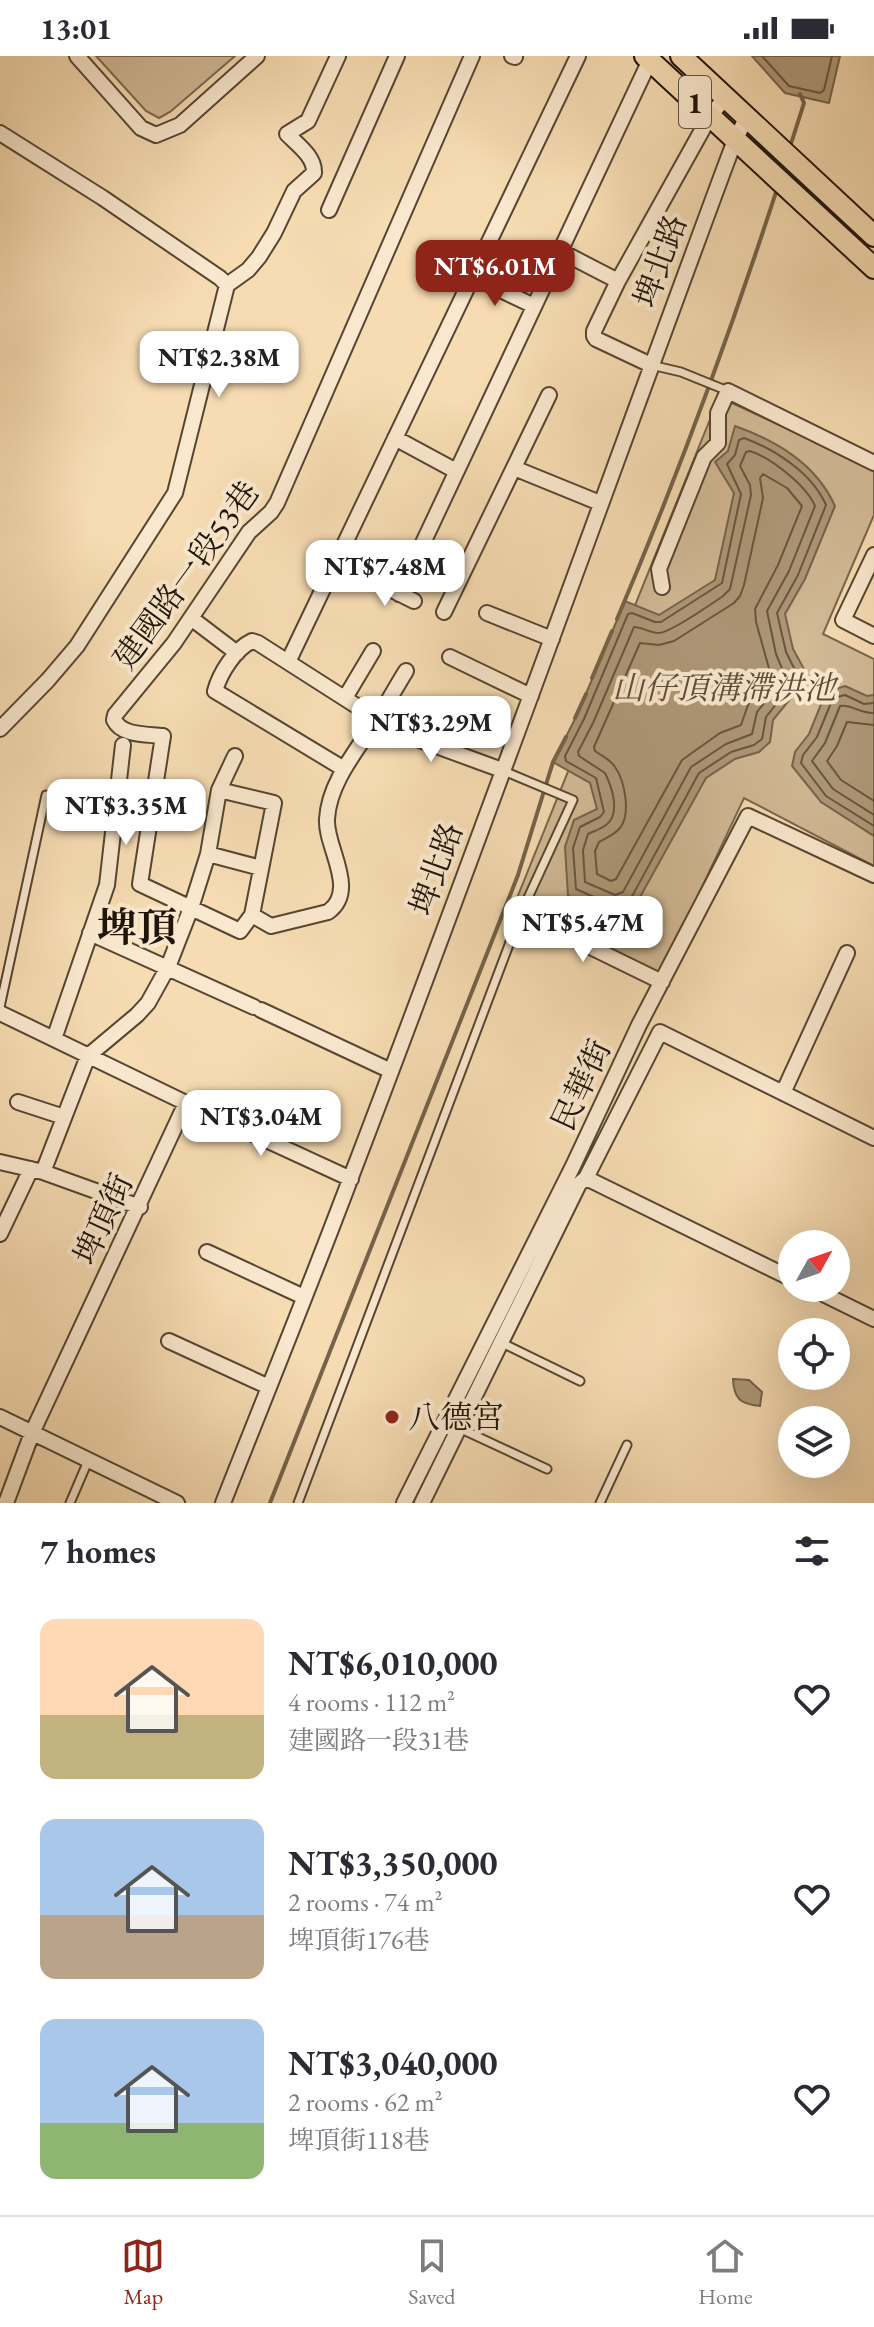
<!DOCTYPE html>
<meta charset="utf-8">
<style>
:root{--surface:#fff;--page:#f7f7f7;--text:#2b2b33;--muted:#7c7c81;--line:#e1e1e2;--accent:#8f2418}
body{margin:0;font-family:"EB Garamond","Noto Serif TC",serif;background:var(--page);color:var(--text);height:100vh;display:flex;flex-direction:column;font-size:30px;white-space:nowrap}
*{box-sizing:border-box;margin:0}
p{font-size:26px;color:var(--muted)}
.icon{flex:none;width:44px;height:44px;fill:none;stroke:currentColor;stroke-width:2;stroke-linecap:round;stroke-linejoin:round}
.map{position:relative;height:1447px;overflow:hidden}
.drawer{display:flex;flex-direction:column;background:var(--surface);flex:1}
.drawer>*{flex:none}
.needle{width:52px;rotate:50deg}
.fabs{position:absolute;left:778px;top:1174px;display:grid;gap:16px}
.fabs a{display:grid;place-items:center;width:72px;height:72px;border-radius:50%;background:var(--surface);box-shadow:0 8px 32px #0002;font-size:40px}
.price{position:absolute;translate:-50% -68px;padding:0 18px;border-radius:16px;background:#fff;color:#222;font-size:26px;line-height:52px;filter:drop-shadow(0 2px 4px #0008)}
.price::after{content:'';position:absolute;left:50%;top:48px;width:24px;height:18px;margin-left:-12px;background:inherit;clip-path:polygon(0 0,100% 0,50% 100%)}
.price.selected{background:var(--accent);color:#fff}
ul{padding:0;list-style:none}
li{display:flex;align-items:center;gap:24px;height:200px;padding:0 40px}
li span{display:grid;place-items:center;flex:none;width:224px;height:160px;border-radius:16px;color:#555}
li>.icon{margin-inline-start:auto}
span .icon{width:96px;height:96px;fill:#fffc;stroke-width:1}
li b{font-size:34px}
h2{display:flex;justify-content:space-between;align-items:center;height:96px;padding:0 40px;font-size:34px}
.status{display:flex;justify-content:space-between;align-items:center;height:56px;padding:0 40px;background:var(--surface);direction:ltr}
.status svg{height:22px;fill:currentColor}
.dock{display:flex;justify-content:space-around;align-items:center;height:112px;border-top:2px solid var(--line);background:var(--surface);font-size:22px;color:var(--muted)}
.dock a{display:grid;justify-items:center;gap:4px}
.dock .selected{color:var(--accent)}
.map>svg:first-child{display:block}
.green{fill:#d2ba96;stroke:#78674e;stroke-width:2}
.water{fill:#ae9878;stroke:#75634a;stroke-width:2}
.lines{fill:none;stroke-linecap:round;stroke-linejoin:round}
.shore{stroke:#66563f;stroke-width:2}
.stream{stroke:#75634a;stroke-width:4}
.lane-casing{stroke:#554631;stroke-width:11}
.street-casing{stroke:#554631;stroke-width:18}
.primary-casing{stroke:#1f1406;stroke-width:24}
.lane{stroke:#fae8ce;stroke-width:7}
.street{stroke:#fae8ce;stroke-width:14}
.primary{stroke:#f7dcb3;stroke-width:20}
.poi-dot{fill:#8f2418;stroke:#fae8ce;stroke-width:3}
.labels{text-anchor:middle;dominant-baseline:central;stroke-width:8;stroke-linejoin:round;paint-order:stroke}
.shield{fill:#fae8ce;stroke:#615442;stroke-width:2}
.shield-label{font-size:30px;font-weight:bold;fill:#1f1406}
.street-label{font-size:32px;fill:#1f1406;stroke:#fae8ce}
.park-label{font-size:32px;font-style:italic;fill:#5e4e38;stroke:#fae8ce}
.poi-label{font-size:32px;fill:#1f1406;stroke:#fae8ce;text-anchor:start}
.district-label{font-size:40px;font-weight:bold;fill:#1f1406;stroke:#fae8ce}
</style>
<div class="status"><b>13:01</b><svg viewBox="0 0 49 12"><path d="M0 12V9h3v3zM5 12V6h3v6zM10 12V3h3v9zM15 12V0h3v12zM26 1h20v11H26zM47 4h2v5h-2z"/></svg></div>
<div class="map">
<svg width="874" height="1447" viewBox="0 0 874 1447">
<rect width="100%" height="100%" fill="#f7dcb3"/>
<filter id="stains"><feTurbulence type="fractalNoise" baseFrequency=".0025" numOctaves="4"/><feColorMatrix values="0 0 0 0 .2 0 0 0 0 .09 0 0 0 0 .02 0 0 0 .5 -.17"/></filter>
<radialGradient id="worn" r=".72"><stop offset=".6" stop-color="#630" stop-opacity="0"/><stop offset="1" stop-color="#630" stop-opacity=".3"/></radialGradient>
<path class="green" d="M96,0H235L170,56L159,62L146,55Z
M719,341L874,413V459L823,578L874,603V810L744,742L661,918L515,847Z"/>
<path class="water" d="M752,0H840L829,47L785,37Z
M735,370C777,385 816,408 835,450L805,523L785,558L793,593L804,613L791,642L773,664L770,686L759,696L735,703L706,722L634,852L615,859L568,840L565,791L574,764L597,753L590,727L553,706L577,659L625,545L659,559L715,524L734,437L715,406L728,395Z
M845,630L867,640L874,639V780L821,746L792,710L795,696L809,678L826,636Z
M733,1323L749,1324L762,1336L760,1350C740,1348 734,1343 733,1323Z"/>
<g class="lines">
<path class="shore" d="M762,0L789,30L820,37L824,34L832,0
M744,382C776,394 812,417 826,449L798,519L777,557L786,596L795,614L784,638L766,661L762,683L754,689L731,696L699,717L630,844L614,850L576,833L573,792L580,771L600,761L604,756L596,722L566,705L565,700L584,663L628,558L632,557L655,566H661L722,527L741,438L727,408L735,399L739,384Z
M750,395C771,402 806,429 815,450L789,515L767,555L776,598L783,615L776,632L757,656L752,678L726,688L691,711L623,836L615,839L585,826L583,794L588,778C594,775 601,773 606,769C621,758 612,731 605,717L579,700L578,696L593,667L634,571C642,571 650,577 659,577C672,576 711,548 723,540L730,533L751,439L750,429L740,410L746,396Z
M763,418L787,432L802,450L778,509L755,553L756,566L770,616L765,626L748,649L741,669L720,677L682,704L616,823L611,825L597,818L595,795L599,786C606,782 614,779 620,772C631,758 625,725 615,711C610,703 602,700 595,695L594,691L640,587L659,589L674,585L734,547L740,540L744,529L763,442L760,422Z
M874,647L864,648L845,639L833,642L817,681L803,699L801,707L826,740L874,770
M874,657C861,658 851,648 840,650L825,687L812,705L833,733L874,759
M874,669L847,666L837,690L827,705L841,724L874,745"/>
<path class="stream" d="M789,94L804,47L800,38
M617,563C677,422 730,278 777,133
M592,622L612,575
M575,662L586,638
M270,1447L518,819L553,706L566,681
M414,1447L443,1389"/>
<g class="lane-casing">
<path id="lane" d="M651,309L681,316L728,335
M0,951L46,739
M502,1287L580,1325
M459,1372L547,1413
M70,1447L88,1405
M298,1447L521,857L573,744L504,715
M600,1447L627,1389"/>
</g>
<g class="street-casing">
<path id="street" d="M77,0L141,72L156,79L180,69L257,0
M512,0L515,1
M0,77L103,142L220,222L227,229L175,437L77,590L48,624L0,673
M329,154L397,0
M560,195L618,225
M472,220L534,250
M227,229L248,214L259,201L274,177L294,135L314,117C315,101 298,89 287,78L308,65L338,0
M651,309L596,283L594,280V275L618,225L710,60L725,42
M395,382L456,415
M514,412L600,447
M874,499L843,564L874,580
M372,524L414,545
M662,531L659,513L704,401L718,387V357L728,335L874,407
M399,538L650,4
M444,556L549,339
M487,557L552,583
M191,562L237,597
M450,601L531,640
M288,606L578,0
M345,642L373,595
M344,713L215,635C220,617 235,593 252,585L258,587L377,663L420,684L502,714
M219,734L274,747L252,859L240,875L140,828L163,680C146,678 122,680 114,664L115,659L174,587L249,476L271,456L277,447L472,0
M208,798L261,812
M521,857L662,926
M252,859L271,870L328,856C359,834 325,791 327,763C329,726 358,693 377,663C387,648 396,631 406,615
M90,877L254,951
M261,954L391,1015
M0,957L186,1047L32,1377L6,1447
M54,983L107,829L123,689
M783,1037L847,897
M18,1046L64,1061
M186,1047L351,1123
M0,1106L43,1116L140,1151
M43,1116L88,1000L137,959L148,947L168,911L191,852L208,798L219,734L235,700
M586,1122L792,1223
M0,1178L31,1113
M207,1196L304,1241
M811,1232L874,1263
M169,1285L269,1331
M0,1361L177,1447
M223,1447C266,1338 310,1230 351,1121C479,787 599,451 723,116L735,84L747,61
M404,1447L573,1110L639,969L748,760L874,819
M422,1447L579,1128L586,1122L660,976L874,1082"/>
</g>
<g class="primary-casing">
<path id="primary" d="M645,0L874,212
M681,0L874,180"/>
</g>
<use href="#lane" class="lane"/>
<use href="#street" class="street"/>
<use href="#primary" class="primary"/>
</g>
<circle class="poi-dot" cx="392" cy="1361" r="8"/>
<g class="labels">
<rect class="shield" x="679" y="20" width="32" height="52" rx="6"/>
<g class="shield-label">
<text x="695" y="46">1</text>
</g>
<g class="street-label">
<text transform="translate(660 205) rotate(-70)">埤北路</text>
<text transform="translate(186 519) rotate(-54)">建國路一段53巷</text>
<text transform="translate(436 813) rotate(-70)">埤北路</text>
<text transform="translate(581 1029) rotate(-65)">民華街</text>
<text transform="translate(103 1163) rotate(-65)">埤頂街</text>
</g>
<g class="park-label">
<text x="724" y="632">山仔頂溝滯洪池</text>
</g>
<g class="poi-label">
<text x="408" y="1361">八德宮</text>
</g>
<g class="district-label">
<text x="137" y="871">埤頂</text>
</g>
</g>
<rect width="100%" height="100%" filter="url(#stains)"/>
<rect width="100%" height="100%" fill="url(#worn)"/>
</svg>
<div class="fabs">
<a><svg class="needle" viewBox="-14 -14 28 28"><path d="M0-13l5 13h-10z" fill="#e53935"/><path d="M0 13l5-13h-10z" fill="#7c7c81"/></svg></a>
<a><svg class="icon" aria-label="locate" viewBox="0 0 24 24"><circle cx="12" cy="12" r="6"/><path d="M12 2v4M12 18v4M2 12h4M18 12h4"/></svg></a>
<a><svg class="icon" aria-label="layers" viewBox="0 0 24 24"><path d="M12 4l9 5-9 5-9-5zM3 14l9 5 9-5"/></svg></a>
</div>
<b class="price selected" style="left:495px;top:252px">NT$6.01M</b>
<b class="price" style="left:219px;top:343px">NT$2.38M</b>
<b class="price" style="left:385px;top:552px">NT$7.48M</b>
<b class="price" style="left:431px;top:708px">NT$3.29M</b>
<b class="price" style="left:126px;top:791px">NT$3.35M</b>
<b class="price" style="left:583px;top:908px">NT$5.47M</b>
<b class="price" style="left:261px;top:1102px">NT$3.04M</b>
</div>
<section class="drawer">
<h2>7 homes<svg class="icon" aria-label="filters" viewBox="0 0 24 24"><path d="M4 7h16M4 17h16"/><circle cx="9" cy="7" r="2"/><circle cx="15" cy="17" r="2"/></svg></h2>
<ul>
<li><span style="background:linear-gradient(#ffd9b3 60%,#c2b280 0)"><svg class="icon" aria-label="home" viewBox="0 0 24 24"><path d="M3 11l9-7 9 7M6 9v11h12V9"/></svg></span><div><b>NT$6,010,000</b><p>4 rooms · 112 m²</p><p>建國路一段31巷</p></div><svg class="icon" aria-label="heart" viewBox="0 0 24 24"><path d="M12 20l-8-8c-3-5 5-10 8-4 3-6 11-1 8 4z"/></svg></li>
<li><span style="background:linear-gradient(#a9c7e8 60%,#b9a48a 0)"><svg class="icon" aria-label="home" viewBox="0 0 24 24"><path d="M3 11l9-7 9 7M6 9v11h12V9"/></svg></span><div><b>NT$3,350,000</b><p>2 rooms · 74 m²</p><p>埤頂街176巷</p></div><svg class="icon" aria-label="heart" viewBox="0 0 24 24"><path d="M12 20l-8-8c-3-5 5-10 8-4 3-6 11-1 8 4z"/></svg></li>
<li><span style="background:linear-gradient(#a9c7e8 65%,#8fb573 0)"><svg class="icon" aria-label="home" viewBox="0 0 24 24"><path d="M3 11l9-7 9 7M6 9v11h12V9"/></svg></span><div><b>NT$3,040,000</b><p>2 rooms · 62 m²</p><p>埤頂街118巷</p></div><svg class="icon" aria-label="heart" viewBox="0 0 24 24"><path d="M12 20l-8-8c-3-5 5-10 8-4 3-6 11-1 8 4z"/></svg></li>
</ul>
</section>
<nav class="dock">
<a class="selected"><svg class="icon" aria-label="map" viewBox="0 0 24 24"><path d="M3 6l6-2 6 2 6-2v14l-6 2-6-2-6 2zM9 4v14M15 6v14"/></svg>Map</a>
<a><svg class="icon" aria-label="saved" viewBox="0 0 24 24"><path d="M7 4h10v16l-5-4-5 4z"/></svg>Saved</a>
<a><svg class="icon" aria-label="home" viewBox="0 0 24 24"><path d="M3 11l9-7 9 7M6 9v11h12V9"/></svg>Home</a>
</nav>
